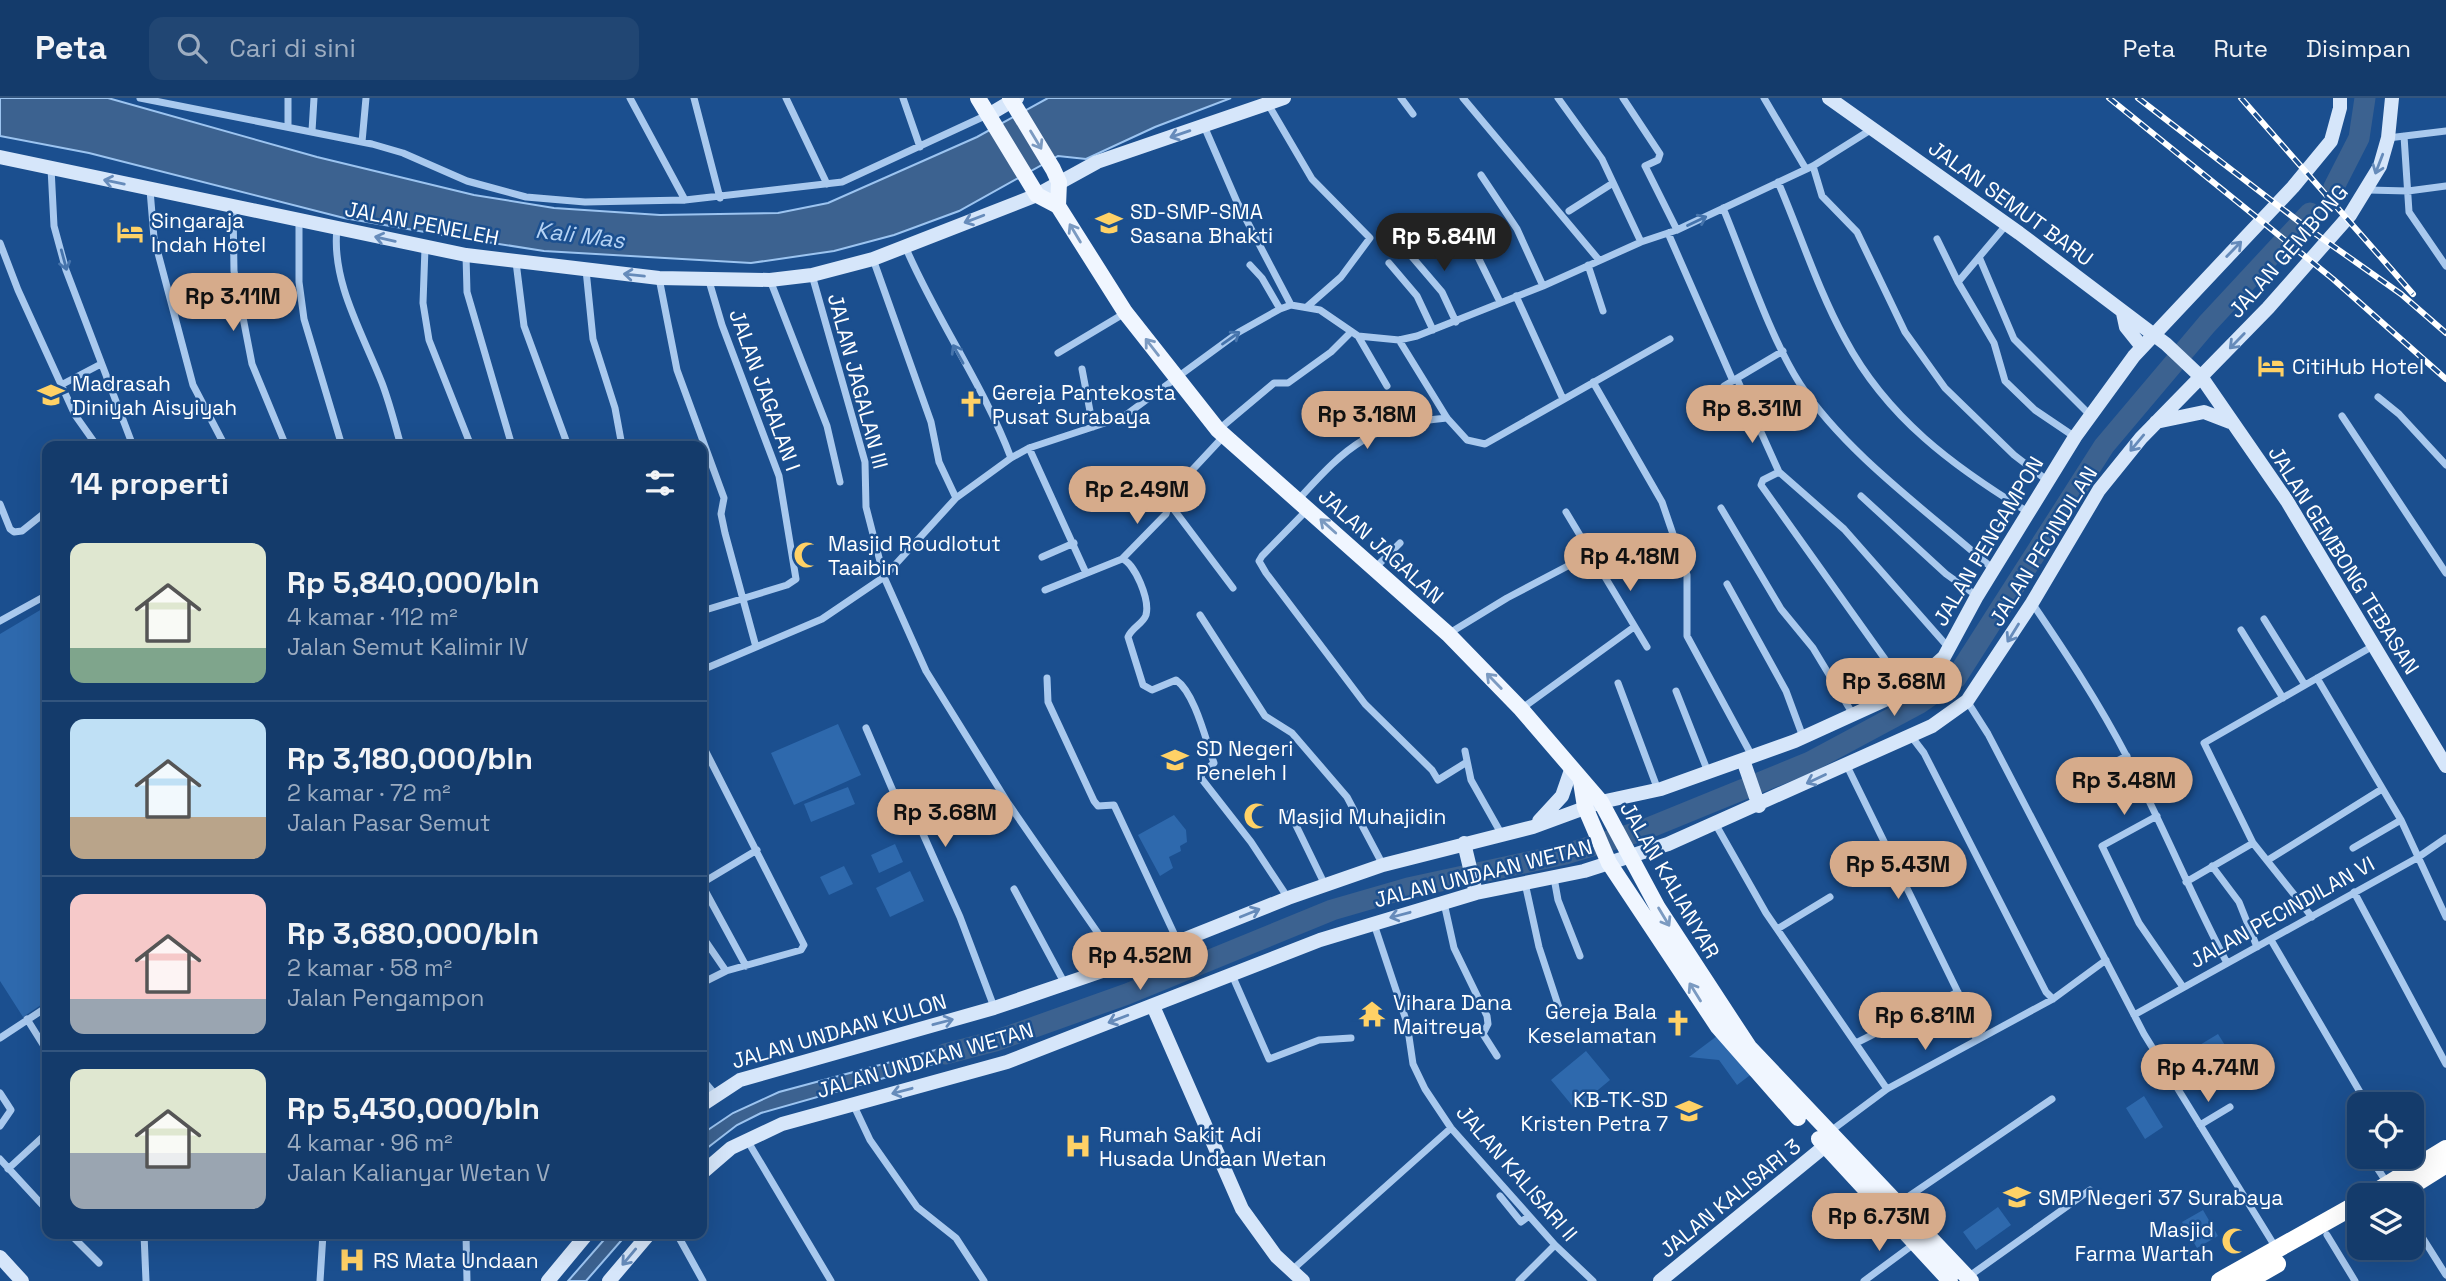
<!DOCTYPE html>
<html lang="id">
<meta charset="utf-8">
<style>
:root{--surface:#143b6b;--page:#214673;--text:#f1f3f6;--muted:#9dadc1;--line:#33557e;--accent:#d6ab8b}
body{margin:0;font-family:"Space Grotesk",sans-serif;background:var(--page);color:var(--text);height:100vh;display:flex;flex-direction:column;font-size:26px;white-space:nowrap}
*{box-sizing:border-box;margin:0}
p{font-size:23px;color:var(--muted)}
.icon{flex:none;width:38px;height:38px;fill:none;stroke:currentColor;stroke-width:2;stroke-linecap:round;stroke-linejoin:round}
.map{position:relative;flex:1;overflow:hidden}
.panel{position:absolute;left:42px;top:343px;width:665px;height:798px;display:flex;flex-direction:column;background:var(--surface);border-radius:14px;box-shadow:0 7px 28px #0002,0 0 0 2px var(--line)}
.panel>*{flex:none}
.fabs{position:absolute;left:2347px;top:994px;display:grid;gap:14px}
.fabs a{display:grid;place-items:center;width:77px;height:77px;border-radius:14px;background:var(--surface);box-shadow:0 7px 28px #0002,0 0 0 2px var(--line);font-size:35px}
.price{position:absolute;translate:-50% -60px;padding:0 16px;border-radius:24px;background:var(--accent);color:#111;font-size:23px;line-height:46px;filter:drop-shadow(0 2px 4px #0008)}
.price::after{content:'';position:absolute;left:50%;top:42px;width:21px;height:16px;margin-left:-10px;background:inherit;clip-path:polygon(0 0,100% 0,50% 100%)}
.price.on{background:#222;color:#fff}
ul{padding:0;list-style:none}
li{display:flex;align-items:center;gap:21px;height:175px;padding:0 28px}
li+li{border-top:2px solid var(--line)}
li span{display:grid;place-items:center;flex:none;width:196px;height:140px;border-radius:14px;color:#555}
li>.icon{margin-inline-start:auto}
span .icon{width:84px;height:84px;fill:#fffc;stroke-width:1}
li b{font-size:30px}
h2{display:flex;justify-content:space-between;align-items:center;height:84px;padding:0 28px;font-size:30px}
header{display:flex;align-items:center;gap:42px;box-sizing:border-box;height:98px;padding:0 35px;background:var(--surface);border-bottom:2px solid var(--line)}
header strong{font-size:33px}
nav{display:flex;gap:38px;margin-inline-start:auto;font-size:24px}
.search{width:490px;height:63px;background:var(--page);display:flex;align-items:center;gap:18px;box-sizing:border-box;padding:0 24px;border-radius:14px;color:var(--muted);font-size:26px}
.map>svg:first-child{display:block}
.green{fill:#2e69ad}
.water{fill:#3c6290;stroke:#9cc4f0;stroke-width:2}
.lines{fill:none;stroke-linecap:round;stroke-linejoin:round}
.river{stroke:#3c6290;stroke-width:21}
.street{stroke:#a9c9ee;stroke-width:7}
.secondary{stroke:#d6e6fa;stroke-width:14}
.primary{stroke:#f0f6ff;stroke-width:16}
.highway{stroke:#fff;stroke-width:18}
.rail-casing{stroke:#fff;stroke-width:6}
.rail{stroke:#1b4f8f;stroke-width:3.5;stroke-dasharray:10;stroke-linecap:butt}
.oneway{stroke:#668bba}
.oneway2{stroke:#7b9ac1}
.oneway3{stroke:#4674ac}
.labels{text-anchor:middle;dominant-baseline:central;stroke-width:5;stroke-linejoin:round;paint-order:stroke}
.street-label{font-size:21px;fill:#fff;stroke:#1b4f8f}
.poi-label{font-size:21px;fill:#fff;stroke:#1b4f8f;text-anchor:start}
.water-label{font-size:23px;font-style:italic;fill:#b5d3f5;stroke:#1b4f8f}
</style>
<header>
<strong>Peta</strong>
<div class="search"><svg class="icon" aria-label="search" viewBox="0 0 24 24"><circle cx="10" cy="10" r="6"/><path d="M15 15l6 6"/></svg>Cari di sini</div>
<nav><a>Peta</a><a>Rute</a><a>Disimpan</a></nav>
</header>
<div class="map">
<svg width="2446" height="1183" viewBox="0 0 2446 1183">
<rect width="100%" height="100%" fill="#1b4f8f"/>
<path class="green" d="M47,508V903L23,919L0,883V536Z
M838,626L861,677L794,707L771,655Z
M848,689L855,706L811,724L804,706Z
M1174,717L1186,732L1187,744L1180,748L1181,753L1169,759L1173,770L1160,778L1138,737Z
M895,746L903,764L879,775L871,757Z
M844,768L853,786L829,797L820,779Z
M910,773L924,803L890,819L876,790Z
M1721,935L1753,975L1737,987L1719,962L1689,959Z
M2218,936L2228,952L2203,968L2193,951Z
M1586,953L1610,982L1575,1011L1551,982Z
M2144,998L2163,1029L2145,1041L2126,1010Z
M1998,1109L2011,1127L1976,1152L1963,1134Z
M2203,1112L2218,1138L2197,1150L2182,1124Z"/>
<path class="water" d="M0,0H108L317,59L474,97L554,110L660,117L778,115L828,105L977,39L1048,0H1231L1155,29L1086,61L1058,58L959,113L894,137L834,153L751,165L544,153L448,138L344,120L89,55L0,38Z
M969,943L972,955L761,1015L737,1027L702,1054V1036L733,1015L779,994Z
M609,1136H627L586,1183H568Z"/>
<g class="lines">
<path class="river" d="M2334,89L2359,40L2365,0
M945,956L995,943L1127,896L1332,812L1408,790L1566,756L1641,733L1810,664L1920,605L1956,580L2104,348L2207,226L2310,115"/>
<path class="street" d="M140,0L372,46L403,55L467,83L526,99L585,104L685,102L842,84L987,17
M630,0L685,102
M694,0L720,100
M786,0L827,86
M903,0L920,49
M1401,0L1413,16
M1463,0L1599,162
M1558,0L1602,61L1641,144
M1623,0L1660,56L1658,62L1645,68L1677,132
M1764,0L1806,71
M1268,6L1312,81L1370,140L1341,179L1308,208
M288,28V0
M1204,28L1237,104L1291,207
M312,33L314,0
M2404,38L2409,114L2446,168
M2388,40L2446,33
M362,44L366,0
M1813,68L1822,98L1857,134L1905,234L1945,290L2014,357L2048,383
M51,70L54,128L66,172L133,348
M1481,77L1517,131L1543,188
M1778,84C1800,135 1818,192 1845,241C1887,320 1954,369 2028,414
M150,92L154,140L193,287L225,348
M2368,92L2408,93L2446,88
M233,109L234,173L252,266L286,348
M1723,110C1745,163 1770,239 1800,286C1847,357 1930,415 1993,471
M1569,113L1613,85
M299,122V184L304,221L342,348
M337,130C331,184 363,236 382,285C390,306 395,327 401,348
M1461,135L1474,151L1500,204
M1668,135L1733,283
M1937,141L1958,184L1994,245L2005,283L2035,312L2075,339
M0,145L18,192L75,317L97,348
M1401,146L1442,194L1456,224
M905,148C936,221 983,286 1011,360
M425,150L423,205L429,242L471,348
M466,157L467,194L512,348
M873,161L931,324L939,364L956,400
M1980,161L2014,241L2090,317
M516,164L524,228L568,348
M1389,165L1417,198L1433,232
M1250,167L1262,180L1280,211
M1588,167L1603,213
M586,172L593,241L615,310L622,348
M812,177L865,364L866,409L884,479L926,573L1008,705L1120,867
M659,180L677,272L724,400L721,416L725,435L756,549
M770,182L827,328L840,384
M1958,184L2007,126
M1516,198L1563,301
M1358,238L1387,288
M1399,242L1447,320L1467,342L1485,346L1670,241
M1058,255L1125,215
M1082,271L1093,329
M1737,281L1779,374L1763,382L1761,387L1907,592
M1593,284L1662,404L1687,477V538L1752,658
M61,287L101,266
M1724,288L1783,253
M2378,299L2399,316L2446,367
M2342,318L2446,475
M1218,332L1274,285H1288L1331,254L1351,234
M1029,350L1086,475
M1779,374L1844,431L1948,549
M1861,398L1946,476L1977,498
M1298,402C1349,346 1369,327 1447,320
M1169,405L1233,490
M0,406L10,431L14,434L22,433L47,413
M1721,410L1781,511L1813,550L1854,618
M1307,412L1262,458L1259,463L1266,475L1365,606L1432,672L1438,682L1467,664
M1566,414L1647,549
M1042,459L1074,445
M1122,461C1135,465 1150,502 1146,517C1143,526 1132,529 1128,539L1143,587L1152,592L1176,582C1195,595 1206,643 1214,665L1202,675L1201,680L1251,744L1288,800
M1375,470L1400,445
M1727,486L1786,593L1803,639
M1045,492L1122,461L1166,416L1171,400L1182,383L1223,339
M2032,505C2066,555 2099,605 2127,659C2163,727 2191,797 2227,865
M702,513L787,487L796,481L779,378L722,227L709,183
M1200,517L1265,618L1292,635L1347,699L1383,767
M2264,521L2305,587
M0,523L47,497
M2241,532L2283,600
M1448,536L1507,500L1621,440
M702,572L822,521L884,479L956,400L1011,360L1029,350L1123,319L1239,234L1280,211L1291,207L1320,212L1358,238L1399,242L1417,238L1543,188L1641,144L1677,132L1813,68L1872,31
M1047,580L1048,604L1094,703L1098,708L1114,707L1178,844
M2317,580L2401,722L2446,819
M1618,585L1658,692
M1676,593L1708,674
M1967,603L1988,636L2144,936L2276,1150
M1521,611L1634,529
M866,630L893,693L903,698L911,709L960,819L994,909
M1911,638L1924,655L2046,894L2053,901
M702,646L804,847L801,852L726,873L702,885
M1465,653L1471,682L1502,737
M1847,668L1973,925L1976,942
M2091,676L2127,658
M1290,715L1325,787
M2157,718L2102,748L2139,825L2183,889
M1716,727L1766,815L1887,991
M2353,750L2401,722
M2268,762L2382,691
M2212,768L2239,804L2257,849
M1554,780L1558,802L1580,858
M2186,784L2253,745
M702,785L757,752
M1525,785L1539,849L1561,916
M702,787L746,868
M1014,791L1065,886
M2354,794L2446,966
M1444,805L1454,850L1487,918L1488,926L1483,936L1497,958
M2312,819L2253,745L2204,645L2373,548
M1374,826L1407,925L1413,966L1425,991L1451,1030L1555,1147L1593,1183
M1779,830L1830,799
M702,838L726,873
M2271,842L2367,1006
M1232,877L1269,961L1319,942L1351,940
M2134,917L2417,760L2446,740
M27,921L47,953
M0,940L47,909
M1856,945L1958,894
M702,981L715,996
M0,995L11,1012L0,1028
M854,1008L870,1042L917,1109L956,1140L984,1183
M2200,1027L2230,1009
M1828,1035L1887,991L2053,901L2106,862
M747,1042L831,1183
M2370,1059L2387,1085
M2398,1059L2406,1073
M0,1061L47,1112
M8,1071L47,1035
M1500,1098L1521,1124L1529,1118
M1899,1105L2052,1001
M2412,1123L2446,1177
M70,1136L99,1165
M144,1136L146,1183
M466,1136L467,1183
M677,1136L703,1183
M2327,1137L2355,1183
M1292,1172L1451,1030
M1968,1179L2090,1092
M320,1183L323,1136
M1519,1183L1555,1147
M1864,1183L1914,1146"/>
<path class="secondary" d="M1829,0L2019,135L2166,246L2202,280L2287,403L2446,668
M990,16L1017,0
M0,59L466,157L659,180L770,182L812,177L873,161L1037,97L1097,64L1284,0
M2123,215L2126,229L2142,249
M2156,324L2204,314L2230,324
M1743,662L1759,708
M1539,723L1562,698L1571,672
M1464,745L1476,795
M1153,908L1242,1111L1276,1158L1303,1183
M702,1007L740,982L994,910L1120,867L1288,800L1383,767L1533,729L1601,704L1661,691L1795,643L1907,592L1944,559L1977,498L2075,339L2134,258L2293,89L2331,43L2340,10V0
M702,1075L731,1050L782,1026L1007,964L1320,842L1476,795L1584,773L1668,746L1932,628L1967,603L2032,505L2099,392L2141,340L2268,210L2350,117L2380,68L2388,40L2392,0
M0,1159L22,1183
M548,1183L587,1136
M609,1183L649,1136
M1660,1183L1825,1048"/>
<path class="primary" d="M978,0L1037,97L1058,108L1125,214L1218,332L1448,536L1521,611L1601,704L1658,810L1749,949L1971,1183
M1010,0L1053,71L1059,84L1058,108
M1581,684L1585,709L1609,765L1718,929L1798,1020
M1819,1041L1950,1183"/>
<path class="highway" d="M2371,1097L2446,1051
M2397,1097L2446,1066
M2220,1183L2359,1105
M2247,1183L2277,1166"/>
<g class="rail-casing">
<path id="rail" d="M2109,0L2333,181L2446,281
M2138,0L2306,129L2401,196L2446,235
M2241,0L2413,196"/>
</g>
<use href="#rail" class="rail"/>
</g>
<defs><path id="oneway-shaft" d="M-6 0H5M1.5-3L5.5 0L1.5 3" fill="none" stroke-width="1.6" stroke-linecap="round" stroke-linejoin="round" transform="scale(1.75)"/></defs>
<g class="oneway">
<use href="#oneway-shaft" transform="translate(1180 36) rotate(161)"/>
<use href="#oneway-shaft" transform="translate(2379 66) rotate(111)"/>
<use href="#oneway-shaft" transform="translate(114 84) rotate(-168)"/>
<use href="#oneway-shaft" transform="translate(974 121) rotate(159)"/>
<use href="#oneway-shaft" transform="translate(385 141) rotate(-167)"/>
<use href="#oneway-shaft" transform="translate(2234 151) rotate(-46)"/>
<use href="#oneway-shaft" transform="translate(634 177) rotate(-174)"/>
<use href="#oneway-shaft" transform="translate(2237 243) rotate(134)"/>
<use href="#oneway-shaft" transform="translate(2137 345) rotate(130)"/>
<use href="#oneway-shaft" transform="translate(2013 535) rotate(122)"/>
<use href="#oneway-shaft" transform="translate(1816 681) rotate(155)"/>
<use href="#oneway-shaft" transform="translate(1250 815) rotate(-22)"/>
<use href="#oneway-shaft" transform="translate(1400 817) rotate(165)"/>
<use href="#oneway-shaft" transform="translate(1118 921) rotate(159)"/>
<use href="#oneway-shaft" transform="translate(943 924) rotate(-15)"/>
<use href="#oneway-shaft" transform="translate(902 993) rotate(165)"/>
<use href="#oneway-shaft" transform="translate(629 1159) rotate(130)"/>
</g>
<g class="oneway2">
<use href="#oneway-shaft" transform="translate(1036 42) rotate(59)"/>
<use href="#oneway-shaft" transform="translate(1075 135) rotate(-121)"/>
<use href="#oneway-shaft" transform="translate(1152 249) rotate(-128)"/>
<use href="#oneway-shaft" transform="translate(1328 428) rotate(-138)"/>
<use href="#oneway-shaft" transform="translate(1494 583) rotate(-134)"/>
<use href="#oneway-shaft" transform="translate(1664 819) rotate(59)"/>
<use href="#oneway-shaft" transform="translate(1695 894) rotate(-122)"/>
</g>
<g class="oneway3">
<use href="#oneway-shaft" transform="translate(1697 123) rotate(-25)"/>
<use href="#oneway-shaft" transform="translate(64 162) rotate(75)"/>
<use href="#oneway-shaft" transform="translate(1231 240) rotate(-35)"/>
<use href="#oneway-shaft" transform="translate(958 256) rotate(-119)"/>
</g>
<defs>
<g id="school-bare" transform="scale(2.1)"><path d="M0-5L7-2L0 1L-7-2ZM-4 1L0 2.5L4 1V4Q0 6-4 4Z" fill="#ffd166" stroke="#1b4f8f" stroke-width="2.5" paint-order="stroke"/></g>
<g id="hotel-bare" transform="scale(2.1)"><path d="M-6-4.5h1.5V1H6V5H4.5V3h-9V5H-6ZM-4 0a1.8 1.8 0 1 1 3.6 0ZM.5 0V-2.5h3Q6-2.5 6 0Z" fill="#ffd166" stroke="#1b4f8f" stroke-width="2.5" paint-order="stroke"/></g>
<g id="church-bare" transform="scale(2.1)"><path d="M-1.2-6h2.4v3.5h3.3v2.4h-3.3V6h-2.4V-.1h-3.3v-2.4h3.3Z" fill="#ffd166" stroke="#1b4f8f" stroke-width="2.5" paint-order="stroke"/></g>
<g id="mosque-bare" transform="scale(2.1)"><path d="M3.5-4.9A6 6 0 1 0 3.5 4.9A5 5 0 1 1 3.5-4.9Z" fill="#ffd166" stroke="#1b4f8f" stroke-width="2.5" paint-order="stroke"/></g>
<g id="temple-bare" transform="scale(2.1)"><path d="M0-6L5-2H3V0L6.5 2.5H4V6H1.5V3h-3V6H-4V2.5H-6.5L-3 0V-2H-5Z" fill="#ffd166" stroke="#1b4f8f" stroke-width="2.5" paint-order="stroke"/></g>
<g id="hospital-bare" transform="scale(2.1)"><path d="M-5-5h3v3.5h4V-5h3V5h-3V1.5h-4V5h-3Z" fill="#ffd166" stroke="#1b4f8f" stroke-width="2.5" paint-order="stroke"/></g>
</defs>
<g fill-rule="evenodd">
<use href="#school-bare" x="1109" y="125"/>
<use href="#hotel-bare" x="130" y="134"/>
<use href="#hotel-bare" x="2271" y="268"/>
<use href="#school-bare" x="51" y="297"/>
<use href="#church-bare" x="971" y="306"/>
<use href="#mosque-bare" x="807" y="457"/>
<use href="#school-bare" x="1175" y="662"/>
<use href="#mosque-bare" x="1257" y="718"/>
<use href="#temple-bare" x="1372" y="916"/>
<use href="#church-bare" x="1678" y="925"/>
<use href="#school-bare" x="1689" y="1013"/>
<use href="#hospital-bare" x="1078" y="1048"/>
<use href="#school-bare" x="2017" y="1099"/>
<use href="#mosque-bare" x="2235" y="1143"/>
<use href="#hospital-bare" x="352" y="1162"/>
</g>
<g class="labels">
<g class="street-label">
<text transform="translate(2011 105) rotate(36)">JALAN SEMUT BARU</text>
<text transform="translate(422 125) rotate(11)">JALAN PENELEH</text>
<text transform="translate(2288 153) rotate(-49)">JALAN GEMBONG</text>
<text transform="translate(858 283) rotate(75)">JALAN JAGALAN III</text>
<text transform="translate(765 292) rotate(70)">JALAN JAGALAN I</text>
<text transform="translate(1988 443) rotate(-59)">JALAN PENGAMPON</text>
<text transform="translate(1381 448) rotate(42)">JALAN JAGALAN</text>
<text transform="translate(2043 448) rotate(-58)">JALAN PECINDILAN</text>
<text transform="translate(2344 462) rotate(58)">JALAN GEMBONG TEBASAN</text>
<text transform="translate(1483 775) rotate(-14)">JALAN UNDAAN WETAN</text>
<text transform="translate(1670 782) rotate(60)">JALAN KALIANYAR</text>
<text transform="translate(2282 814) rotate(-29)">JALAN PECINDILAN VI</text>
<text transform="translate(839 933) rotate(-16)">JALAN UNDAAN KULON</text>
<text transform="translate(925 962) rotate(-16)">JALAN UNDAAN WETAN</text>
<text transform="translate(1517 1075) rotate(49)">JALAN KALISARI II</text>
<text transform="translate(1730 1100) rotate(-39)">JALAN KALISARI 3</text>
</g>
<g class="poi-label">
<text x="1130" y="113">SD-SMP-SMA<tspan x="1130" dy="24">Sasana Bhakti</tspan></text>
<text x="151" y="122">Singaraja<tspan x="151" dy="24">Indah Hotel</tspan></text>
<text x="2292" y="268">CitiHub Hotel</text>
<text x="72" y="285">Madrasah<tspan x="72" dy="24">Diniyah Aisyiyah</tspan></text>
<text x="992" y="294">Gereja Pantekosta<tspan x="992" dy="24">Pusat Surabaya</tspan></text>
<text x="828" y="445">Masjid Roudlotut<tspan x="828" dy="24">Taaibin</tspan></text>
<text x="1196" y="650">SD Negeri<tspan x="1196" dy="24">Peneleh I</tspan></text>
<text x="1278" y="718">Masjid Muhajidin</text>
<text x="1393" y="904">Vihara Dana<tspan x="1393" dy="24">Maitreya</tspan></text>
<text x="1657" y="913" text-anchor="end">Gereja Bala<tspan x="1657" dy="24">Keselamatan</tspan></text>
<text x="1668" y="1001" text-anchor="end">KB-TK-SD<tspan x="1668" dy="24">Kristen Petra 7</tspan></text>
<text x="1099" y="1036">Rumah Sakit Adi<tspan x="1099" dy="24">Husada Undaan Wetan</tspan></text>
<text x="2038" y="1099">SMP Negeri 37 Surabaya</text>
<text x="2214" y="1131" text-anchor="end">Masjid<tspan x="2214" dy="24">Farma Wartah</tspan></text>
<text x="373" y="1162">RS Mata Undaan</text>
</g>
<g class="water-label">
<text transform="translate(580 137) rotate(7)">Kali Mas</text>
</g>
</g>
</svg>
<div class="fabs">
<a><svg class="icon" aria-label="locate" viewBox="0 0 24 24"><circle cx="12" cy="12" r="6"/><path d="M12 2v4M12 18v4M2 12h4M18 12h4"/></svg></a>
<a><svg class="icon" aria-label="layers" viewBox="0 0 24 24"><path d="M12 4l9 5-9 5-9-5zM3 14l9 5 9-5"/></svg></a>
</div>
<b class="price on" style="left:1444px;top:175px">Rp 5.84M</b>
<b class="price" style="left:233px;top:235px">Rp 3.11M</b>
<b class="price" style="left:1752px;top:347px">Rp 8.31M</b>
<b class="price" style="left:1367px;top:353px">Rp 3.18M</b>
<b class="price" style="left:1137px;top:428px">Rp 2.49M</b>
<b class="price" style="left:1630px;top:495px">Rp 4.18M</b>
<b class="price" style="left:1894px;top:620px">Rp 3.68M</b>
<b class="price" style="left:2124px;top:719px">Rp 3.48M</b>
<b class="price" style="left:945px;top:751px">Rp 3.68M</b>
<b class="price" style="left:1898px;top:803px">Rp 5.43M</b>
<b class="price" style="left:1140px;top:894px">Rp 4.52M</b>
<b class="price" style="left:1925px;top:954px">Rp 6.81M</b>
<b class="price" style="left:2208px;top:1006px">Rp 4.74M</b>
<b class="price" style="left:1879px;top:1155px">Rp 6.73M</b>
<section class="panel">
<h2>14 properti<svg class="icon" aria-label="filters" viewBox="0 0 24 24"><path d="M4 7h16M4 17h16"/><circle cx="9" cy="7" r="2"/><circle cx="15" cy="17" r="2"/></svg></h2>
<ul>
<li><span style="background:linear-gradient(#dfe7d0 75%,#7fa58c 0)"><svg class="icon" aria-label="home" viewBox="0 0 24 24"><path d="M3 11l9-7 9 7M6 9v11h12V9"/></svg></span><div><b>Rp 5,840,000/bln</b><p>4 kamar · 112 m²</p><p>Jalan Semut Kalimir IV</p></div></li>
<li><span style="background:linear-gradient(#bfe0f5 70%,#b9a48a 0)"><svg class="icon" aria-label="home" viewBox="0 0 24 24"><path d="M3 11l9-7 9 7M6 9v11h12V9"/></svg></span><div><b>Rp 3,180,000/bln</b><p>2 kamar · 72 m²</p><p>Jalan Pasar Semut</p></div></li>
<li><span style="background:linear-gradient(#f6c9c9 75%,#9aa5b1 0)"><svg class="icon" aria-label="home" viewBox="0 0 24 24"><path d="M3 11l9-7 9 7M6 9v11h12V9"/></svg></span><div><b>Rp 3,680,000/bln</b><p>2 kamar · 58 m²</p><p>Jalan Pengampon</p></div></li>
<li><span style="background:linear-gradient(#dfe7d0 60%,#9aa5b1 0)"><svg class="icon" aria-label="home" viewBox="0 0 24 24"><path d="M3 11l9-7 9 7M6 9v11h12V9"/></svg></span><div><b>Rp 5,430,000/bln</b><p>4 kamar · 96 m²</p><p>Jalan Kalianyar Wetan V</p></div></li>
</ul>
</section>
</div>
